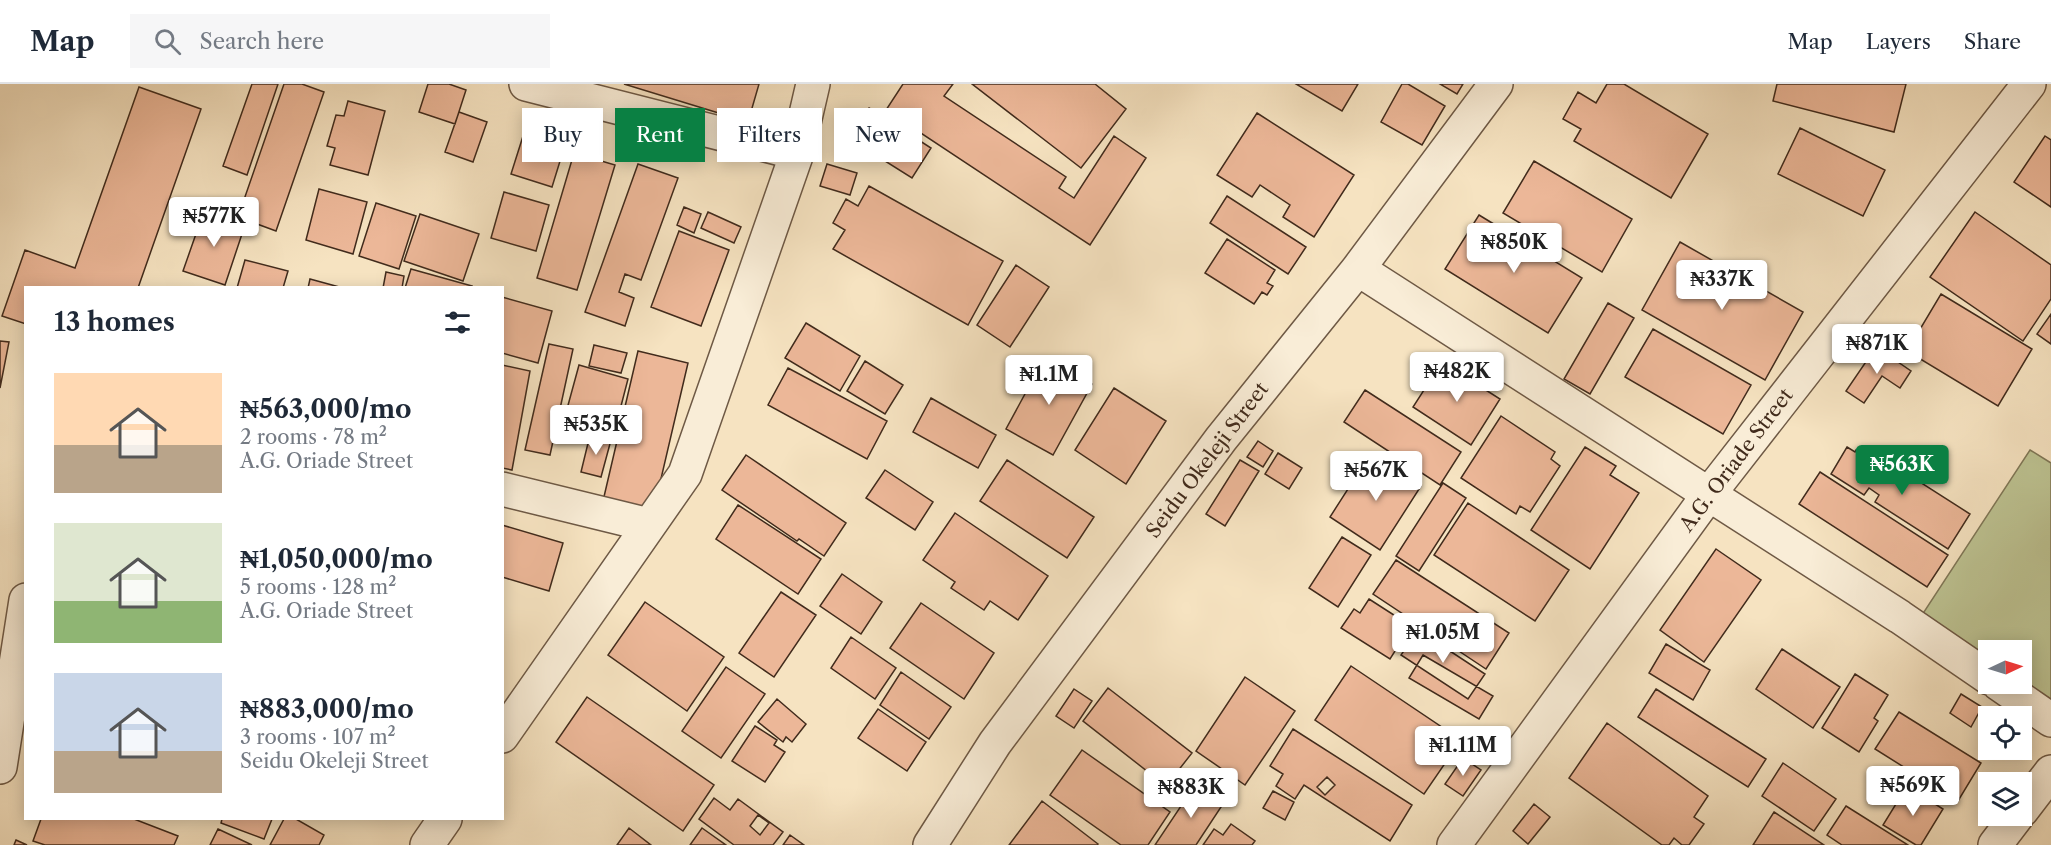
<!DOCTYPE html>
<meta charset="utf-8">
<style>
:root{--surface:#fff;--page:#f6f6f7;--text:#1f2937;--muted:#747a83;--line:#e0e1e3;--accent:#0b8043}
body{margin:0;font-family:"Libre Caslon Text",serif;background:var(--page);color:var(--text);height:100vh;display:flex;flex-direction:column;font-size:22px;white-space:nowrap}
*{box-sizing:border-box;margin:0}
p{font-size:20px;color:var(--muted)}
.icon{flex:none;width:33px;height:33px;fill:none;stroke:currentColor;stroke-width:2;stroke-linecap:round;stroke-linejoin:round}
.map{position:relative;flex:1;overflow:hidden}
.sheet{position:absolute;left:24px;top:202px;width:480px;height:534px;display:flex;flex-direction:column;background:var(--surface);border-radius:0px;box-shadow:0 3px 15px #0003}
.sheet>*{flex:none}
.hud{position:absolute;left:522px;top:24px;width:570px;height:54px;display:flex;gap:12px}
.needle{width:39px;rotate:86deg}
.tools{position:absolute;left:1978px;top:556px;display:grid;gap:12px}
.tools a{display:grid;place-items:center;width:54px;height:54px;border-radius:0px;background:var(--surface);box-shadow:0 3px 15px #0003;font-size:30px}
.price{position:absolute;translate:-50% -51px;padding:0 14px;border-radius:6px;background:#fff;color:#222;font-size:20px;line-height:39px;filter:drop-shadow(0 2px 3px #0008)}
.price::after{content:'';position:absolute;left:50%;top:36px;width:18px;height:14px;margin-left:-9px;background:inherit;clip-path:polygon(0 0,100% 0,50% 100%)}
.price.active{background:var(--accent);color:#fff}
ul{padding:0;list-style:none}
li{display:flex;align-items:center;gap:18px;height:150px;padding:0 30px}
li span{display:grid;place-items:center;flex:none;width:168px;height:120px;border-radius:0px;color:#555}
li>.icon{margin-inline-start:auto}
span .icon{width:72px;height:72px;fill:#fffc;stroke-width:1}
li b{font-size:26px}
h2{display:flex;justify-content:space-between;align-items:center;height:72px;padding:0 30px;font-size:26px}
.chip{padding:0 21px;border-radius:0px;background:var(--surface);box-shadow:0 3px 15px #0003;font-size:21px;line-height:54px}
.chip.active{background:var(--accent);color:#fff}
header{display:flex;align-items:center;gap:36px;box-sizing:border-box;height:84px;padding:0 30px;background:var(--surface);border-bottom:2px solid var(--line)}
header strong{font-size:28px}
nav{display:flex;gap:33px;margin-inline-start:auto;font-size:21px}
.search{width:420px;height:54px;background:var(--page);display:flex;align-items:center;gap:15px;box-sizing:border-box;padding:0 21px;border-radius:0px;color:var(--muted);font-size:22px}
.map>svg:first-child{display:block}
.green{fill:#bdc392;stroke:#7f7757;stroke-width:1.5}
.building{fill:#ecb798;stroke:#412b1c;stroke-width:1.5;fill-rule:evenodd}
.lines{fill:none;stroke-linecap:round;stroke-linejoin:round}
.minor-casing{stroke:#6e5945;stroke-width:36}
.minor{stroke:#f9edd7;stroke-width:33}
.labels{text-anchor:middle;dominant-baseline:central;stroke-width:5;stroke-linejoin:round;paint-order:stroke}
.street-label{font-size:20px;fill:#412b1c;stroke:#f9edd7}
</style>
<header>
<strong>Map</strong>
<div class="search"><svg class="icon" aria-label="search" viewBox="0 0 24 24"><circle cx="10" cy="10" r="6"/><path d="M15 15l6 6"/></svg>Search here</div>
<nav><a>Map</a><a>Layers</a><a>Share</a></nav>
</header>
<div class="map">
<svg width="2051" height="761" viewBox="0 0 2051 761">
<rect width="100%" height="100%" fill="#f6e3c1"/>
<filter id="stains"><feTurbulence type="fractalNoise" baseFrequency=".00333" numOctaves="4"/><feColorMatrix values="0 0 0 0 .2 0 0 0 0 .09 0 0 0 0 .02 0 0 0 .5 -.17"/></filter>
<radialGradient id="worn" r=".72"><stop offset=".6" stop-color="#630" stop-opacity="0"/><stop offset="1" stop-color="#630" stop-opacity=".3"/></radialGradient>
<path class="green" d="M2030,366L2051,379V622L2022,600V567H1989V580L1920,534Z"/>
<path class="building" d="M252,0H278L247,91L223,82Z
M284,0H302L324,8L276,147L238,133Z
M428,0H449L466,6L455,40L419,28Z
M624,0H759L748,38Z
M903,0H953L944,12L1066,93L1059,104L1074,114L1114,52L1146,74L1090,161L886,26Z
M972,0H1095L1126,25L1081,84Z
M1296,0H1358L1342,27Z
M1402,0H1408L1445,22L1422,61L1381,38Z
M1440,0H1463L1457,10Z
M1607,0H1624L1708,50L1671,114L1574,57L1581,45L1563,35L1578,8L1596,19Z
M1777,0H1906L1894,48L1773,17Z
M139,3L201,25L138,204H26V240L2,232L25,166L75,184Z
M348,17L385,27L368,91L330,81L335,64L327,62L336,31L344,32Z
M869,24L931,64L912,94L850,55Z
M459,28L487,38L473,78L445,68Z
M1257,29L1354,91L1314,153L1283,133L1290,121L1260,101L1252,113L1217,91Z
M1800,44L1885,86L1863,132L1778,90Z
M524,49L565,61L552,103L511,90Z
M2045,52L2051,56V123L2014,98Z
M574,69L615,81L577,206L537,194Z
M1534,77L1632,135L1602,188L1503,129Z
M638,80L678,94L641,196L625,190L619,208L634,214L625,242L585,228Z
M827,80L857,89L850,111L820,102Z
M869,102L1003,177L968,241L833,165L845,146L833,139L846,115L858,122Z
M319,105L367,118L353,170L306,156Z
M504,108L549,121L536,167L491,154Z
M1227,112L1306,163L1288,190L1210,139Z
M376,119L416,132L399,185L359,172Z
M684,123L701,130L694,149L677,141Z
M204,127L245,141L225,201L183,187Z
M708,128L741,143L734,159L701,144Z
M1975,128L2051,181V215L2023,257L1930,193Z
M420,130L479,150L463,197L404,177Z
M1479,131L1582,194L1548,249L1445,185Z
M679,147L729,166L701,242L651,223Z
M1227,155L1275,186L1267,199L1273,202L1267,211L1262,208L1254,220L1205,189Z
M1680,158L1803,228L1765,296L1642,226Z
M245,176L288,187L283,204H237Z
M1016,181L1049,203L1010,263L977,241Z
M411,185L472,202L471,204H405Z
M386,188L404,192L402,204H383Z
M310,195L343,204H308Z
M1941,210L2032,265L1998,322L1907,267Z
M502,213L552,227L538,279L502,269Z
M1608,219L1634,234L1590,310L1564,295Z
M2051,230V260L2037,250Z
M806,239L860,272L840,307L785,274Z
M1653,245L1751,301L1723,350L1625,293Z
M0,257L9,258L0,304Z
M549,260L573,265L550,371L525,366Z
M594,261L627,269L621,289L589,282Z
M1876,263L1911,287L1900,304L1882,292L1864,319L1846,307Z
M638,267L688,279L653,429L603,417Z
M1045,273L1092,300L1053,371L1006,345Z
M865,277L903,301L885,330L847,307Z
M1442,278L1500,315L1471,361L1413,323Z
M502,281L530,287L512,386L502,384Z
M579,281L628,295L614,349L564,336Z
M788,284L887,337L867,375L768,321Z
M1114,304L1166,337L1126,400L1075,366Z
M1365,306L1461,368L1440,401L1344,338Z
M931,314L996,351L978,384L913,348Z
M1501,332L1555,368L1551,375L1560,382L1530,428L1520,422L1516,430L1461,394Z
M590,351L611,356L601,393L581,388Z
M1258,357L1273,367L1263,383L1247,373Z
M1585,363L1616,382L1610,391L1639,409L1590,485L1531,446Z
M1847,363L1855,368L1856,366L1869,374L1873,368L1970,430L1948,465L1875,418L1879,411L1869,404L1864,411L1831,390Z
M1278,369L1302,384L1289,405L1265,390Z
M1371,369L1421,402L1380,466L1330,433Z
M746,371L846,439L824,472L799,455L797,457L722,406Z
M1007,376L1094,433L1067,474L980,417Z
M1240,376L1259,387L1225,442L1206,430Z
M885,386L933,418L915,446L866,414Z
M1820,388L1948,471L1927,503L1799,420Z
M1443,399L1466,414L1419,487L1396,472Z
M1468,419L1569,486L1535,537L1434,471Z
M738,421L821,475L798,510L716,455Z
M955,429L1048,492L1018,536L990,517L984,526L951,504L955,498L923,476Z
M502,441L563,459L549,507L502,493Z
M1342,453L1371,471L1338,523L1309,504Z
M1716,465L1761,496L1704,578L1660,546Z
M1396,476L1509,549L1486,585L1373,510Z
M842,490L882,518L861,550L820,522Z
M781,508L816,531L774,593L739,569Z
M1369,515L1411,542L1390,575L1341,544L1354,525L1360,529Z
M645,518L724,573L687,627L608,571Z
M921,519L994,569L964,615L890,564Z
M1418,546L1485,590L1468,615L1401,571Z
M851,553L896,584L875,615L831,584Z
M1666,560L1710,586L1693,616L1649,589Z
M1782,565L1840,603L1813,644L1756,605Z
M1423,571L1493,612L1479,635L1409,594Z
M1351,582L1461,656L1424,710L1315,636Z
M726,583L765,610L721,674L682,647Z
M901,588L951,623L929,655L880,621Z
M1855,590L1888,611L1874,634L1878,637L1859,668L1822,644Z
M1245,593L1295,627L1245,701L1196,667Z
M1108,604L1192,669L1166,702L1083,637Z
M1074,605L1092,617L1074,644L1056,632Z
M1656,605L1766,675L1748,703L1638,633Z
M1961,610L1982,623L1971,643L1950,629Z
M587,613L714,701L683,747L556,658Z
M777,615L806,640L792,658L786,653L783,658L758,638Z
M878,625L926,658L907,687L858,654Z
M1899,628L1981,679L1958,717L1875,665Z
M1607,639L1708,712L1694,733L1704,740L1689,761H1682L1674,754L1669,761H1662L1569,694Z
M755,642L777,656L774,661L785,668L765,698L732,677Z
M1293,645L1412,721L1390,757L1304,701L1295,715L1276,702L1283,690L1270,682ZM1327,693L1335,701L1325,711L1317,703Z
M1082,666L1170,728L1148,761H1121L1050,711Z
M1463,674L1481,686L1463,712L1445,700Z
M1783,679L1836,715L1814,747L1762,712Z
M1195,701L1223,720L1196,761H1155Z
M1907,702L1943,725L1921,761H1916L1883,741Z
M1273,707L1294,718L1285,736L1263,724Z
M714,714L730,726L738,715L783,748L773,761H734L699,735ZM758,731L769,739L760,751L750,742Z
M1042,717L1098,760L1097,761H1009Z
M1534,720L1550,733L1528,760L1513,747Z
M1846,722L1908,761H1842L1827,751Z
M1774,728L1824,761H1753Z
M41,735H134L178,752L174,761H45L33,757Z
M222,735H272L264,755L221,739Z
M284,735H296L324,751L319,761H270Z
M1231,740L1255,757L1252,761H1203L1214,745L1223,751Z
M629,744L651,761H617Z
M702,744L726,761H690Z
M218,745L252,761H210Z
M790,751L804,761H783Z
M16,756L27,761H14Z"/>
<g class="lines">
<g class="minor-casing">
<path id="minor" d="M526,0L797,69
M1358,185L1900,533L1989,594
M502,405L649,441
M1999,600L2051,636
M502,652L685,390L797,69L813,0
M0,683L26,516
M2022,726L2051,688
M427,761L445,735
M930,761L995,659L1221,355L1358,185L1496,0
M1454,761L1709,410L2029,0
M1995,761L2017,732"/>
</g>
<use href="#minor" class="minor"/>
</g>
<g class="labels">
<g class="street-label">
<text transform="translate(1207 376) rotate(-53)">Seidu Okeleji Street</text>
<text transform="translate(1736 376) rotate(-53)">A.G. Oriade Street</text>
</g>
</g>
<rect width="100%" height="100%" filter="url(#stains)"/>
<rect width="100%" height="100%" fill="url(#worn)"/>
</svg>
<div class="tools">
<a><svg class="needle" viewBox="-14 -14 28 28"><path d="M0-13l5 13h-10z" fill="#e53935"/><path d="M0 13l5-13h-10z" fill="#747a83"/></svg></a>
<a><svg class="icon" aria-label="locate" viewBox="0 0 24 24"><circle cx="12" cy="12" r="6"/><path d="M12 2v4M12 18v4M2 12h4M18 12h4"/></svg></a>
<a><svg class="icon" aria-label="layers" viewBox="0 0 24 24"><path d="M12 4l9 5-9 5-9-5zM3 14l9 5 9-5"/></svg></a>
</div>
<b class="price" style="left:214px;top:164px">₦577K</b>
<b class="price" style="left:1514px;top:190px">₦850K</b>
<b class="price" style="left:1722px;top:227px">₦337K</b>
<b class="price" style="left:1877px;top:291px">₦871K</b>
<b class="price" style="left:1457px;top:319px">₦482K</b>
<b class="price" style="left:1049px;top:322px">₦1.1M</b>
<b class="price" style="left:596px;top:372px">₦535K</b>
<b class="price active" style="left:1902px;top:412px">₦563K</b>
<b class="price" style="left:1376px;top:418px">₦567K</b>
<b class="price" style="left:1443px;top:580px">₦1.05M</b>
<b class="price" style="left:1463px;top:693px">₦1.11M</b>
<b class="price" style="left:1913px;top:733px">₦569K</b>
<b class="price" style="left:1191px;top:735px">₦883K</b>
<div class="hud">
<a class="chip">Buy</a>
<a class="chip active">Rent</a>
<a class="chip">Filters</a>
<a class="chip">New</a>
</div>
<section class="sheet">
<h2>13 homes<svg class="icon" aria-label="filters" viewBox="0 0 24 24"><path d="M4 7h16M4 17h16"/><circle cx="9" cy="7" r="2"/><circle cx="15" cy="17" r="2"/></svg></h2>
<ul>
<li><span style="background:linear-gradient(#ffd9b3 60%,#b9a48a 0)"><svg class="icon" aria-label="home" viewBox="0 0 24 24"><path d="M3 11l9-7 9 7M6 9v11h12V9"/></svg></span><div><b>₦563,000/mo</b><p>2 rooms · 78 m²</p><p>A.G. Oriade Street</p></div></li>
<li><span style="background:linear-gradient(#dfe7d0 65%,#8fb573 0)"><svg class="icon" aria-label="home" viewBox="0 0 24 24"><path d="M3 11l9-7 9 7M6 9v11h12V9"/></svg></span><div><b>₦1,050,000/mo</b><p>5 rooms · 128 m²</p><p>A.G. Oriade Street</p></div></li>
<li><span style="background:linear-gradient(#c9d6e8 65%,#b9a48a 0)"><svg class="icon" aria-label="home" viewBox="0 0 24 24"><path d="M3 11l9-7 9 7M6 9v11h12V9"/></svg></span><div><b>₦883,000/mo</b><p>3 rooms · 107 m²</p><p>Seidu Okeleji Street</p></div></li>
</ul>
</section>
</div>
